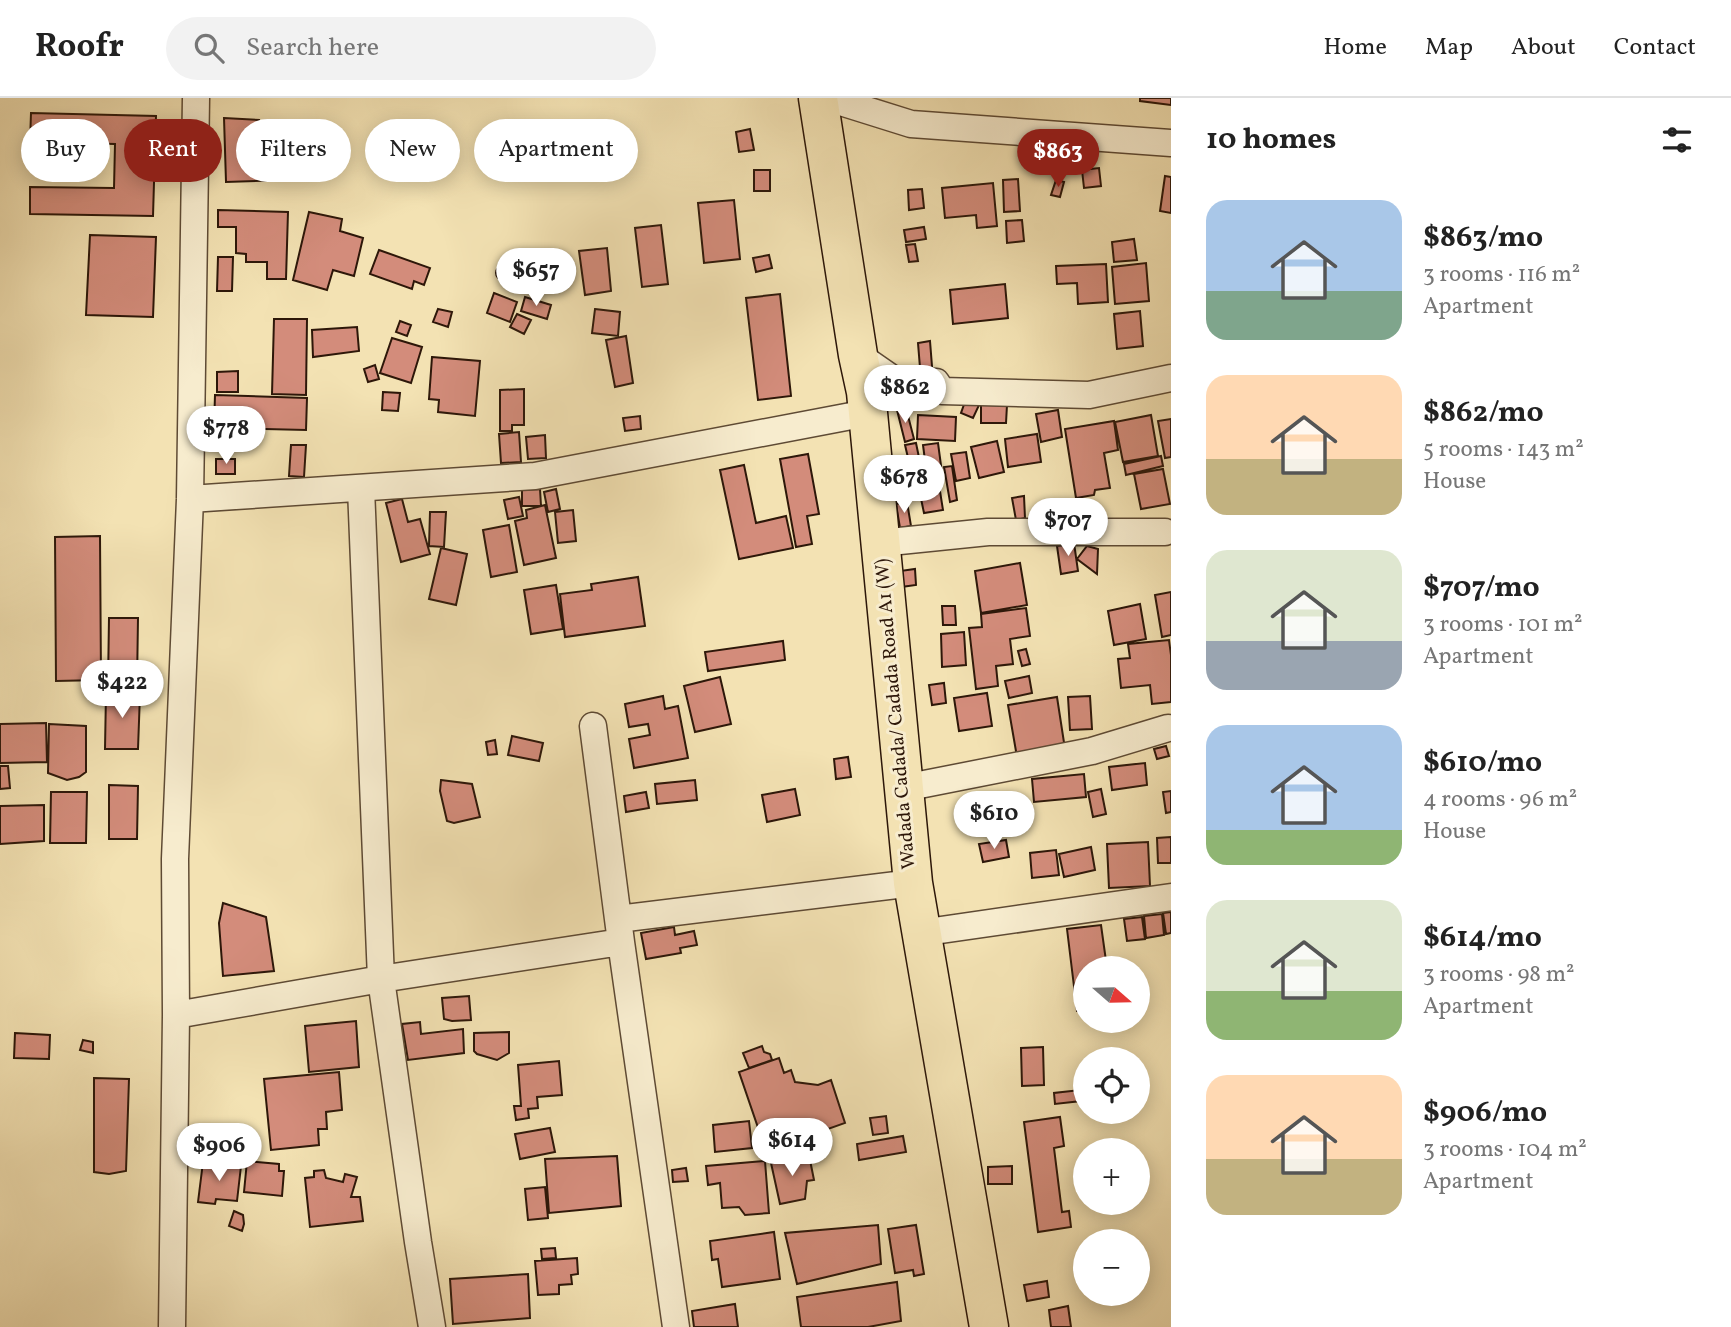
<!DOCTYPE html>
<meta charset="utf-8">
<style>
:root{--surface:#fff;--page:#f2f2f2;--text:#222;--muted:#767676;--line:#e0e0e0;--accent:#8f2418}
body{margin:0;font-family:Vollkorn,serif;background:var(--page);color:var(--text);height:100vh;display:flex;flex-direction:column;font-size:26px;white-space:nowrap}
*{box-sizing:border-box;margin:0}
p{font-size:23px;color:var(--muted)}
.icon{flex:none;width:38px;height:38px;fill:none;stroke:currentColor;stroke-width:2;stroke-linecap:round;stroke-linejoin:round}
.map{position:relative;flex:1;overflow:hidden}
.panel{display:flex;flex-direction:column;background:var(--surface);width:560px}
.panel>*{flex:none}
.top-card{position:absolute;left:21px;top:21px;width:665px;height:63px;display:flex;gap:14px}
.needle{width:46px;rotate:110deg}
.fabs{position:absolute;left:1073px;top:858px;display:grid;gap:14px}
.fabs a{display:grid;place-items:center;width:77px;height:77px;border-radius:50%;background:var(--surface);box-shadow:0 4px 18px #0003;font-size:35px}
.price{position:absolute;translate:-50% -60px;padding:0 16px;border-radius:24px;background:#fff;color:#222;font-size:23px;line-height:46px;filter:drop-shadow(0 2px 4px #0008)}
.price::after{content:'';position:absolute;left:50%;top:42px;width:21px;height:16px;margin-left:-10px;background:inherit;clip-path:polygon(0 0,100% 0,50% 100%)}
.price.on{background:var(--accent);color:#fff}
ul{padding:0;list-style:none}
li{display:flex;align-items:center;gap:21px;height:175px;padding:0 35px}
li span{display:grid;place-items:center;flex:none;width:196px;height:140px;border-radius:21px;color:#555}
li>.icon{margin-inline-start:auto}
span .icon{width:84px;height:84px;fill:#fffc;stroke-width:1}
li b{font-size:30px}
h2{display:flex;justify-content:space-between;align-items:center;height:84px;padding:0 35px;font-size:30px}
.pill{padding:0 24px;border-radius:32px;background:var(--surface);box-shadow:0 4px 18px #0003;font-size:24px;line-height:63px}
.pill.on{background:var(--accent);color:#fff}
header{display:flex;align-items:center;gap:42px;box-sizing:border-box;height:98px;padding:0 35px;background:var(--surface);border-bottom:2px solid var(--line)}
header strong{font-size:33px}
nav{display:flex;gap:38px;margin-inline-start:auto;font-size:24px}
.search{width:490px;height:63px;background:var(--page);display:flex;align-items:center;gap:18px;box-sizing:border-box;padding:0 24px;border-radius:38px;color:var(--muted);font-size:26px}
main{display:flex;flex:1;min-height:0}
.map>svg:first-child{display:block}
.building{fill:#d38c7b;stroke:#2d1709;stroke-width:2}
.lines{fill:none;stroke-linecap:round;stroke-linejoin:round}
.street-casing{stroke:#5e4a34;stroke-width:29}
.primary-casing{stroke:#2d1709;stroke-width:41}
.street{stroke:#f7ecce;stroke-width:26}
.primary{stroke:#f3e2b3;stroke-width:38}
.labels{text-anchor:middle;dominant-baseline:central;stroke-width:6;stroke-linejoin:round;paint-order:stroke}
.street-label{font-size:19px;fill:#2d1709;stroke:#f7ecce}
</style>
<header>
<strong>Roofr</strong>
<div class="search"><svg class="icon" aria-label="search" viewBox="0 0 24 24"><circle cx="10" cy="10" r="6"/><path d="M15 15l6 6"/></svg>Search here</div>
<nav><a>Home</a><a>Map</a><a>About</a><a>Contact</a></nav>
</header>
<main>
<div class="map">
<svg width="1171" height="1229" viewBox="0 0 1171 1229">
<rect width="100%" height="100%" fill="#f3e2b3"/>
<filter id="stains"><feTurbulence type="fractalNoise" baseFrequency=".00286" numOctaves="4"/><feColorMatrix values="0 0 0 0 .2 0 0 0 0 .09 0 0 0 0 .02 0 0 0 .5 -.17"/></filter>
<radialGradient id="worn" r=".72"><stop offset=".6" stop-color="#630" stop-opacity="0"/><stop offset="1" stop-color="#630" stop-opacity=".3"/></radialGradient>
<path class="building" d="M1140,0H1171V7L1140,3Z
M31,15L156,18L153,118L30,116V89L114,90L115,46L30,44Z
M224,20L259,22L260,32L285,34L286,82L226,84Z
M750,31L754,52L739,54L736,34Z
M1099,70L1101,88L1084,90L1082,72Z
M754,72H770V93H754Z
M1165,78L1171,79V115L1160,113Z
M1018,81L1020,113L1004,114L1003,82Z
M1056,82L1064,84L1060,99L1051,97Z
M993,85L997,128L977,130L976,117L945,120L942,90Z
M922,91L924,110L909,112L908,92Z
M734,102L740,161L704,165L698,105Z
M218,112L288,114L286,181H267V164H246V156L236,155V129H218Z
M309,114L342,121L340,133L363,140L354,178L333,172L327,192L293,182Z
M1022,122L1024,143L1007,145L1006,123Z
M661,127L668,186L642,189L635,130Z
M924,129L926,141L906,144L904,132Z
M90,137L156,139L153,219L86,217Z
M1134,141L1137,162L1114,164L1112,144Z
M915,146L918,163L909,164L906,147Z
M607,150L611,193L585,197L579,153Z
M379,152L430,170L424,187L414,183L412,191L370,176Z
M769,157L772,170L756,174L753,160Z
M218,159H233L232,193H217Z
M1146,165L1149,203L1115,206L1112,169Z
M1106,166L1108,204L1078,206L1077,185L1057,186L1056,168Z
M496 175a7 7 0 1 1 14 0a7 7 0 1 1-14 0Z
M1005,186L1008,220L953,226L950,192Z
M494,195L517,204L510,224L487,215Z
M780,196L791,298L758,302L746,200Z
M525,199L551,207L547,221L521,213Z
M438,211L452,214L448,229L433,224Z
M595,211L620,214L618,238L592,235Z
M1140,213L1143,248L1117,251L1114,216Z
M517,216L531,222L524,236L510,229Z
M274,221H307L306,297L272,296Z
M400,223L411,227L407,238L396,234Z
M357,229L359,253L313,259L312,232Z
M626,238L633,285L615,289L606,242Z
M392,240L422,249L411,285L380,275Z
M930,243L933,281L921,282L918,245Z
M432,259L480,263L475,318L438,314L439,302L429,301Z
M375,267L379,281L368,284L364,271Z
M238,273V294H217V274Z
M524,291V327H512V333H500V292Z
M383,294L400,295L398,313L382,312Z
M215,297L307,300L306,332L214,330Z
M966,301L980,305L973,320L961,315Z
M981,306L1007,307L1006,325H981Z
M906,310L914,341L905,344L897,312Z
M1058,312L1062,339L1041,344L1036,316Z
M918,317L956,319L955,343L917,341Z
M1151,317L1158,358L1123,364L1115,324Z
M640,318L641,331L625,333L623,320Z
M1171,321V359L1165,360L1158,323Z
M1114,323L1118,352L1104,355L1110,390L1095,392L1094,397L1076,400L1065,331Z
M519,334L521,364L501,365L499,336Z
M1037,336L1041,364L1008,369L1005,341Z
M545,337L546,360L528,361L526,339Z
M997,343L1004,374L979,380L971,349Z
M916,345L923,379L913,381L905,347Z
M938,345L942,375L927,378L923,347Z
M291,347H306L304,379L289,378Z
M966,354L970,380L956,383L951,356Z
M808,356L819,416L807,418L812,446L796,449L780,361Z
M1161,358L1163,368L1126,377L1124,366Z
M216,361H235V376H216Z
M744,367L756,425L786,418L793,450L739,461L720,372Z
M952,368L957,402L950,404L944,369Z
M1163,371L1170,406L1141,411L1134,376Z
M902,379L905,395L894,396L891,381Z
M939,387L943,412L924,415L919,391Z
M540,391L541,408H522V392Z
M556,391L560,411L548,414L544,394Z
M1024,398L1025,420L1016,422L1012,400Z
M519,399L523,418L508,421L504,402Z
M402,401L408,424L420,421L430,456L401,464L386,405Z
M907,404L911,428L900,430L896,406Z
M545,407L556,460L524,467L515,423L527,420L526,412Z
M573,412L576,443L558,445L555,414Z
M430,414H446L444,449L429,448Z
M509,427L517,474L491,479L483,432Z
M100,438L101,582L56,583L55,439Z
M1074,445L1078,473L1061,476L1057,448Z
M1087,448L1098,451L1097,476L1077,461Z
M441,450L467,456L456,507L429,501Z
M1020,465L1027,507L981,515L975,473Z
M915,471L916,487L901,489L900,473Z
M638,479L645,528L565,539L560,496L592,492L591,486Z
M556,487L563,531L531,536L524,492Z
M1171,494V537L1162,539L1155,497Z
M1140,506L1146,541L1114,547L1108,513Z
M942,508H955L956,527H943Z
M1026,510L1030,538L1010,541L1013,566L996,568L998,588L976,591L969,530L982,529L981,516Z
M109,520H138L137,586H108Z
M964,534L966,567L942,569L941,536Z
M1169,542L1171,557V604L1152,606L1150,587L1121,590L1118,561L1130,560L1128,546Z
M783,543L785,562L708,573L705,554Z
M1026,551L1030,566L1022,568L1018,553Z
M1029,578L1032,595L1009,600L1005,583Z
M720,579L731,626L695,634L684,588Z
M944,585L946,605L932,607L929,587Z
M123,593L140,596L138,651H105L106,595Z
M987,595L992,628L959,633L954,600Z
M663,598L665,611L678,608L688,660L634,670L629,641L650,637L648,626L629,629L625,606Z
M1090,598L1092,631L1070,632L1068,599Z
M1057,599L1065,651L1017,659L1008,607Z
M46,625L47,664L0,665V626Z
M49,626L86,628V674L79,679L67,682L48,675Z
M512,638L543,645L539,663L508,657Z
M495,642L497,656L488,657L486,644Z
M1166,648L1169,658L1157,661L1154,651Z
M848,659L851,679L836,681L834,661Z
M1145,665L1147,687L1112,692L1109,669Z
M0,668H8L10,690L0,691Z
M1084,676L1086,699L1034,704L1032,681Z
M441,682L472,686L480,719L454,725L447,723L440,693Z
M695,682L697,702L657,706L655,686Z
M109,687L138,688L137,741H109Z
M795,691L800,717L767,724L762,697Z
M1101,691L1106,716L1093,719L1088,694Z
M1171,693V714L1166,715L1163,694Z
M51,694H87L86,745H50Z
M646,694L649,710L626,714L624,698Z
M1002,695L1007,734L990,736L987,730L975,731L971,698Z
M44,707V743L0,746V708Z
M1171,739V765H1158L1157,740Z
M1006,742L1009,759L983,764L979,746Z
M1148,744L1150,788L1109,790L1107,746Z
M1091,749L1095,772L1064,779L1059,756Z
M1056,752L1059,777L1032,780L1030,755Z
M223,805L266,819L274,873L223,878L219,825Z
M1171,814V835L1166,836L1163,815Z
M1162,816L1164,837L1146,840L1144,818Z
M1142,819L1145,841L1127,843L1124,821Z
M1101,827L1107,870H1085V912L1077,913L1067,831Z
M674,829L675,837L694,833L697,847L680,850L681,855L646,861L641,835Z
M469,898L471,922L452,923L444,921L442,900Z
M356,923L359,969L309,974L305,928Z
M420,924L421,936L463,931L464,955L408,962L402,926Z
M509,934V955L497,962L477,956L474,953V935Z
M15,935L50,937L49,961L14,960Z
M83,942L93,944V955L80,952Z
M762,948L764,954L770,956L772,962L749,970L743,955Z
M1043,949L1044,987L1022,988L1021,950Z
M779,960L784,975L791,972L795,984L818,987L831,982L845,1025L766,1053L739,974Z
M559,963L562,997L537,999L538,1010L528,1011L529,1020L516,1022L514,1008H521L518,967Z
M339,974L342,1012L326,1014L327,1031H318L319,1047L271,1052L264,981Z
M94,980L129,981L126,1073L109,1076L94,1074Z
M1080,992L1081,1003L1055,1006L1054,995Z
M886,1018L888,1035L873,1037L870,1020Z
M1060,1019L1064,1048L1054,1050L1062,1114L1069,1113L1071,1129L1038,1134L1024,1024Z
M749,1023L752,1050L715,1054L713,1027Z
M550,1030L555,1054L520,1061L515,1036Z
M903,1038L906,1054L859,1062L857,1046Z
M809,1057L814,1082L807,1083L805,1101L780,1106L771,1065Z
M617,1058L621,1108L549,1115L545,1061Z
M247,1063L279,1066V1073H284L282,1098L244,1094Z
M765,1063L769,1115L745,1117L739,1109L722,1110L720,1085L708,1087L706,1068Z
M203,1064L241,1068L237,1103L216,1101L215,1106L198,1104Z
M1012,1068V1086H988V1069Z
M686,1070L688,1083L673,1084L672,1072Z
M324,1072L326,1080L343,1084L345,1076L357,1079L351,1099H360L363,1123L310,1129L305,1080L314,1079V1073Z
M545,1089L548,1120L528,1122L525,1091Z
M234,1113L243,1117L244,1126L242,1133L229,1128Z
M878,1127L881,1166L797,1186L785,1135Z
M916,1127L924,1176L914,1178L913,1172L895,1175L888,1131Z
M774,1134L780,1181L722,1189L718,1161L712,1162L710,1143Z
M555,1150L556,1160L542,1161L541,1151Z
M577,1160L578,1176L571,1177L572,1186L559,1187V1196L538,1197L535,1163Z
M528,1176L530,1220L453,1226L450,1181Z
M1047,1183L1049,1199L1027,1203L1024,1187Z
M897,1184L901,1223L868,1229H801L797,1199Z
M735,1206L738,1229H694L692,1213Z
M1068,1208L1071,1229H1051L1049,1212Z"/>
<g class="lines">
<g class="street-casing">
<path id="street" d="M828,0L911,26L1171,45
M858,257L894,282L936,284L942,293L1089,297L1171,280
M361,390L381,881L418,1144L432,1229
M190,401L535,378L867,315
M880,445L988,434H1165
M593,628L618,821L913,785
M904,690L1092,653L1168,630
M920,835L1171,799
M621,844L676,1229
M176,917L381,881L621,844L618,821
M172,1229L176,917L175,761L190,401L196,0"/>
</g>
<g class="primary-casing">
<path id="primary" d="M818,0L858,257L866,294L913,785L989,1229"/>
</g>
<use href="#street" class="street"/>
<use href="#primary" class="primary"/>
</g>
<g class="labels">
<g class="street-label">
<text transform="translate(896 616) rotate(-95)">Wadada Cadada/ Cadada Road A1 (W)</text>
</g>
</g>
<rect width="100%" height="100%" filter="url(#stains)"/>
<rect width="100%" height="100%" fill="url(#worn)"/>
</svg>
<div class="fabs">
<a><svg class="needle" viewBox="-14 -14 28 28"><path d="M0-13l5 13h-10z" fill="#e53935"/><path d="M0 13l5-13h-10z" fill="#767676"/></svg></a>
<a><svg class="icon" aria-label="locate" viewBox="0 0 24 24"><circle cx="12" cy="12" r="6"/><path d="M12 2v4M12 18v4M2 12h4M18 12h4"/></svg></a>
<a>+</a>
<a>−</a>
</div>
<b class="price on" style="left:1058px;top:91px">$863</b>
<b class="price" style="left:536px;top:210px">$657</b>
<b class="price" style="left:905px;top:327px">$862</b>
<b class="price" style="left:226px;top:368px">$778</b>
<b class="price" style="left:904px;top:417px">$678</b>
<b class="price" style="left:1068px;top:460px">$707</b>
<b class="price" style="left:122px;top:622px">$422</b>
<b class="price" style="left:994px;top:753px">$610</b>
<b class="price" style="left:792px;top:1080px">$614</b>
<b class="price" style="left:219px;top:1085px">$906</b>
<div class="top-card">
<a class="pill">Buy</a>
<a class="pill on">Rent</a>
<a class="pill">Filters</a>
<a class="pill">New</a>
<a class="pill">Apartment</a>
</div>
</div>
<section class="panel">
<h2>10 homes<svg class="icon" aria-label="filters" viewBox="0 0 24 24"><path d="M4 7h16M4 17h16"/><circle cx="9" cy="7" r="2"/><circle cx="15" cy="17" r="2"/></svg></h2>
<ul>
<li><span style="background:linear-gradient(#a9c7e8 65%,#7fa58c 0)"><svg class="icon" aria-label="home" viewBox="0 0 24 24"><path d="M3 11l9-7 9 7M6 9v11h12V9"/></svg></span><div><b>$863/mo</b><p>3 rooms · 116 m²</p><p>Apartment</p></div></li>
<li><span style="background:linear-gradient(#ffd9b3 60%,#c2b280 0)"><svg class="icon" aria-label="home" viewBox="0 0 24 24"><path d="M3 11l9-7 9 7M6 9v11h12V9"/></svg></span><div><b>$862/mo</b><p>5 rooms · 143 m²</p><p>House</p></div></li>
<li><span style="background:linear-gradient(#dfe7d0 65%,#9aa5b1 0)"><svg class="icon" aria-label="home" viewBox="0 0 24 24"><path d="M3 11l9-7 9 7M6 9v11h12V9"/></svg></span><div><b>$707/mo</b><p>3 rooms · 101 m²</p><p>Apartment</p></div></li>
<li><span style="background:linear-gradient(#a9c7e8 75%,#8fb573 0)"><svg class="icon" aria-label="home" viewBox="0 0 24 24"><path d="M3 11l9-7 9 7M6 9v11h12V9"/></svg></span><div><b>$610/mo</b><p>4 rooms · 96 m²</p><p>House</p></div></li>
<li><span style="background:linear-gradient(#dfe7d0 65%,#8fb573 0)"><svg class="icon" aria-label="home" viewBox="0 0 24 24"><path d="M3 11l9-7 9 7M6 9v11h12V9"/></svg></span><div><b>$614/mo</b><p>3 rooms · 98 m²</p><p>Apartment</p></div></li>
<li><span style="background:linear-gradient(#ffd9b3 60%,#c2b280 0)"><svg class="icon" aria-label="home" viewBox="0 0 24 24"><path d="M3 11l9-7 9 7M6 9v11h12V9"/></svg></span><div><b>$906/mo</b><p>3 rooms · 104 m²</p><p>Apartment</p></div></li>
</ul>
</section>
</main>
